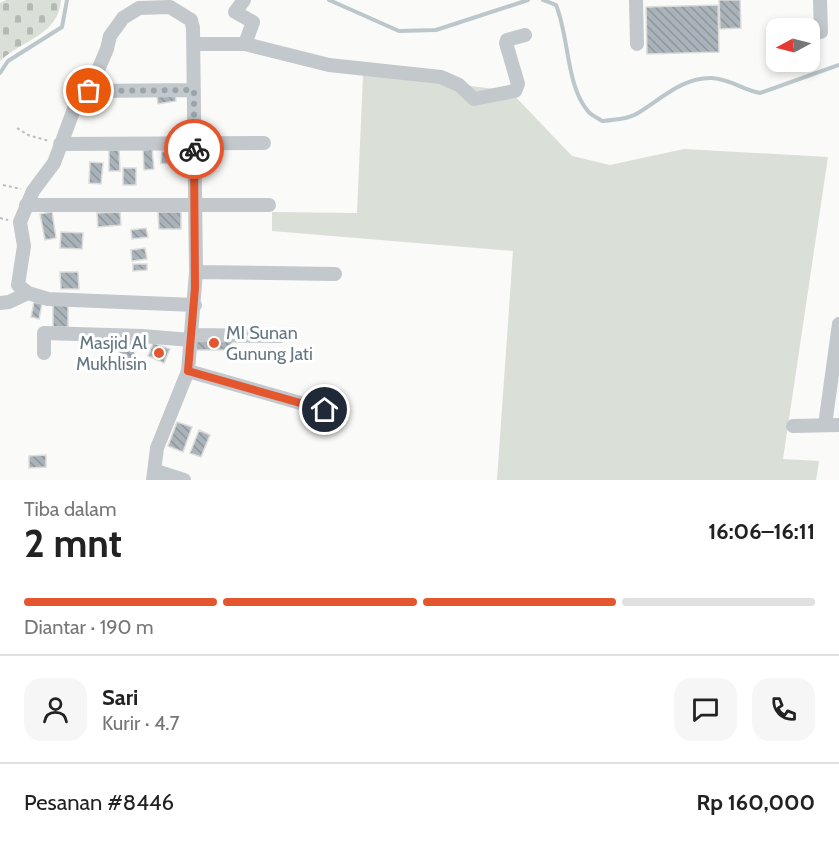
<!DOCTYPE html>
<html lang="id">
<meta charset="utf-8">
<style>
body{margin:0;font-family:Cabin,sans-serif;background:#f6f6f6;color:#222;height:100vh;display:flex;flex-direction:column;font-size:22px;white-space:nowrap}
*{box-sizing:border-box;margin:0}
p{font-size:20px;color:#767676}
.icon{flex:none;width:33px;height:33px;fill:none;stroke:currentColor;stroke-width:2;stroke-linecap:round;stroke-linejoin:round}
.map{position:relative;height:480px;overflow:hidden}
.panel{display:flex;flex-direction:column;background:#fff;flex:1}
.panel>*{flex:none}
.needle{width:39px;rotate:263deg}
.fabs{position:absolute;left:766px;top:18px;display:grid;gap:12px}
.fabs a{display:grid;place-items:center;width:54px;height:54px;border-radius:12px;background:#fff;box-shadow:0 3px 9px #0003;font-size:30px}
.pin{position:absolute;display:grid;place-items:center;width:51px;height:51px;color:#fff;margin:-26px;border:3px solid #fff;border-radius:50%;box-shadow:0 2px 6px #0007}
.courier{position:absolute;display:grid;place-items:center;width:60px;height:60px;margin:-30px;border:4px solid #e4572e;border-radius:50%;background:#fff;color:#222;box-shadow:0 2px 8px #0007}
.headline em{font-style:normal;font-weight:700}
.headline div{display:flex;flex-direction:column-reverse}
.headline{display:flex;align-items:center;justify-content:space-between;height:102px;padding:0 24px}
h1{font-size:39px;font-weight:700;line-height:45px}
.bar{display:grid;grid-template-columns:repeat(4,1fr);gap:9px 6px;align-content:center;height:72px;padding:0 24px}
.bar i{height:8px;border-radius:4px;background:#e0e0e0}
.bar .active{background:#e4572e}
.bar p{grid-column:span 4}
.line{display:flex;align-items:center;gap:15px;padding:0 24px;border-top:2px solid #e0e0e0}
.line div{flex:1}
.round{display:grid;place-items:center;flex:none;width:63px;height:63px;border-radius:18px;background:#f6f6f6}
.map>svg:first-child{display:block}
</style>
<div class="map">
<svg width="839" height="480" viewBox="0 0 839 480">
<defs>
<pattern id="cemetery-stones" width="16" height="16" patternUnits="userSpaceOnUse" patternTransform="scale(1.5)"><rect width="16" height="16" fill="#dadfd7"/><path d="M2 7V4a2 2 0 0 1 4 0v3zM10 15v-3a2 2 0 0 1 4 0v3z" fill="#b4b9b4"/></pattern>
<pattern id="building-back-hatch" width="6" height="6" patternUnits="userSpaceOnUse" patternTransform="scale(1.5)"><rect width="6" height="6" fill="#aab3b9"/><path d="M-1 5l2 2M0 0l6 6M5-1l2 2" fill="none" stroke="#8e969c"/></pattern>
</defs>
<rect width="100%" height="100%" fill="#fafaf8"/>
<path fill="#dadfd7" d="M 363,75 L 433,81 L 510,91 L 572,156 L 610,165 L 684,149 L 828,157 L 783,459 L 819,461 L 816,480 L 497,480 L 513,251 L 272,231 L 272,212 L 357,213 Z"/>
<path fill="url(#cemetery-stones)" d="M 6,0 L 61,0 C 59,35 22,40 0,61 L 0,3 Z"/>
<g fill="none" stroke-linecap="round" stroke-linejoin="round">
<path stroke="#bbc7cb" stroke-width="4" d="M 329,0 L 399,31 L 436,30 L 528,0
M 543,0 L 556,5 C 569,36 566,84 587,110 C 590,115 598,118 602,121 C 614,120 628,119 638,113 C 661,99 683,77 712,78 C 730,79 743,90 760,93 L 839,65
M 0,73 L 8,61 L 62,27 L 67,0"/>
</g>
<path fill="url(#building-back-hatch)" stroke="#dcdcda" stroke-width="1.5" d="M 719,0 L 740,0 L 741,28 L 720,29 Z
M 718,5 L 719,52 L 647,54 L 646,7 Z
M 175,93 L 176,101 L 158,104 L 157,96 Z
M 152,149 L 154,169 L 144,170 L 143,150 Z
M 109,150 L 119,150 L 120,171 L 109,171 Z
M 162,151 L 179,153 L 178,165 L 161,163 Z
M 90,162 L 103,163 L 101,184 L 89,183 Z
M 123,168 L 136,168 L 136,185 L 123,185 Z
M 52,212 L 56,238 L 45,240 L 40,214 Z
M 120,212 L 121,225 L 98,227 L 97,213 Z
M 158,212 L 181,212 L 181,229 L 159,229 Z
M 146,228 L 148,237 L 132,239 L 131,230 Z
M 61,232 L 83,233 L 82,249 L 60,248 Z
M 145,248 L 147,259 L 132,261 L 131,250 Z
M 133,264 L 147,264 L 147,270 L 133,271 Z
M 60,272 L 78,272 L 79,289 L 61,289 Z
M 34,302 L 42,304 L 39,319 L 31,317 Z
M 53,303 L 68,303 L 68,327 L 53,327 Z
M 231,335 L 232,350 L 196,350 L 196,336 Z
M 133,336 L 135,359 L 120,360 L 118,338 Z
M 153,343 L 170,349 L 164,363 L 148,356 Z
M 177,422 L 192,427 L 183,452 L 168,446 Z
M 199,430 L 210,435 L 201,457 L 190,453 Z
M 46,455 L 46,467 L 29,468 L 29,456 Z"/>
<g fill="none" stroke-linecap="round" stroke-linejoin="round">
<path stroke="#bbbfc2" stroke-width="2" stroke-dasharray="3 3" stroke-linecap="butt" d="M 17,128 L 28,135 L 49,141
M 3,185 L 21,189
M 0,218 L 8,220"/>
<path stroke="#c3c8cc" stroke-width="14" d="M 244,0 L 235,12 L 253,22 L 245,44
M 636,0 L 637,44
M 820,0 L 821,32
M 194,44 L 245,44 L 329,65 L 441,77 L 459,85 L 474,99 L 515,91 L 518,84 L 506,43 L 507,40 L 525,35
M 89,91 L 194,90
M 60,144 L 264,143
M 26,205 L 269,205
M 196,272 L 335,274
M 0,303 L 9,302 L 28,293
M 192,335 L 280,336
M 44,353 L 44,333 L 142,336 L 191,340
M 188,371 L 325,410
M 825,425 L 839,324
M 793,426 L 839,425
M 156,471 L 184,480
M 153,480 L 157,448 L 188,371 L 196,272 L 193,28 L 191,20 L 170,7 L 139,8 L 123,18 L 110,36 L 107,49 L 89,91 L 74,109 L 54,163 L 33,191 L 20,222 L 24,246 L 18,285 L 28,293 L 48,299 L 195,305"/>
</g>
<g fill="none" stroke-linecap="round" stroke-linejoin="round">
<path stroke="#99a4ac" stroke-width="6" stroke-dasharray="0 10.8" d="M 89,91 L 194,90 L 194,149"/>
<path stroke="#e4572e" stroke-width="8" d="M 194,149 L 195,288 L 188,371 L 325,410"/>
</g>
<g fill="#e4572e" stroke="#fff" stroke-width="2">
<circle cx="214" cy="343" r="6"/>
<circle cx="159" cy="353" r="6"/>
</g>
<g text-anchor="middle" stroke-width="6" stroke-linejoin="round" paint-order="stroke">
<g font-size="18" fill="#657683" stroke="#fff" text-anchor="start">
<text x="226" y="339">MI Sunan<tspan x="226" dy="21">Gunung Jati</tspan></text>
<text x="147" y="349" text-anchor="end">Masjid Al<tspan x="147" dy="21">Mukhlisin</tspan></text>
</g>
</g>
</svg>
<div class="fabs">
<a><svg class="needle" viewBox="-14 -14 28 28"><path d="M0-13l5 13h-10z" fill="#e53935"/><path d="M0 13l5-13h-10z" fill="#767676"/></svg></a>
</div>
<div class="pin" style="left:89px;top:91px;background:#ea580c"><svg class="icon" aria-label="bag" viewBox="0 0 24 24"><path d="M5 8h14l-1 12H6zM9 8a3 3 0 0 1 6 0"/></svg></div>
<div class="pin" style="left:325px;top:410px;background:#1f2937"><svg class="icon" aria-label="home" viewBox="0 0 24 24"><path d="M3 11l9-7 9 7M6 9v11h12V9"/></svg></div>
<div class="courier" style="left:194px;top:149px"><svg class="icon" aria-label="bike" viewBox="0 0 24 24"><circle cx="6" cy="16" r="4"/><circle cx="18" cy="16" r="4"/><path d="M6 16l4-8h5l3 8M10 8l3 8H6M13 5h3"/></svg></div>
</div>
<section class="panel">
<div class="headline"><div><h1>2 mnt</h1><p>Tiba dalam</p></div><em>16:06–16:11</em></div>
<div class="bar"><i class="active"></i><i class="active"></i><i class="active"></i><i></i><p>Diantar · 190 m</p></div>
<div class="line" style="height:108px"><a class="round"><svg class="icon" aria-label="person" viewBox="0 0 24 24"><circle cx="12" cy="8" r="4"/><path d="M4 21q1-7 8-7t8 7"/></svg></a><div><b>Sari</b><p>Kurir · 4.7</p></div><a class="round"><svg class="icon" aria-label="chat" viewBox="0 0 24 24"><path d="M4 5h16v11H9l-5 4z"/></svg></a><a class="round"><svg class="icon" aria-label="phone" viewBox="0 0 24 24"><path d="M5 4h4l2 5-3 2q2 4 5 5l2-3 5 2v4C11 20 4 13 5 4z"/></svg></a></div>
<div class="line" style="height:78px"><div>Pesanan #8446</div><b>Rp 160,000</b></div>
</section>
